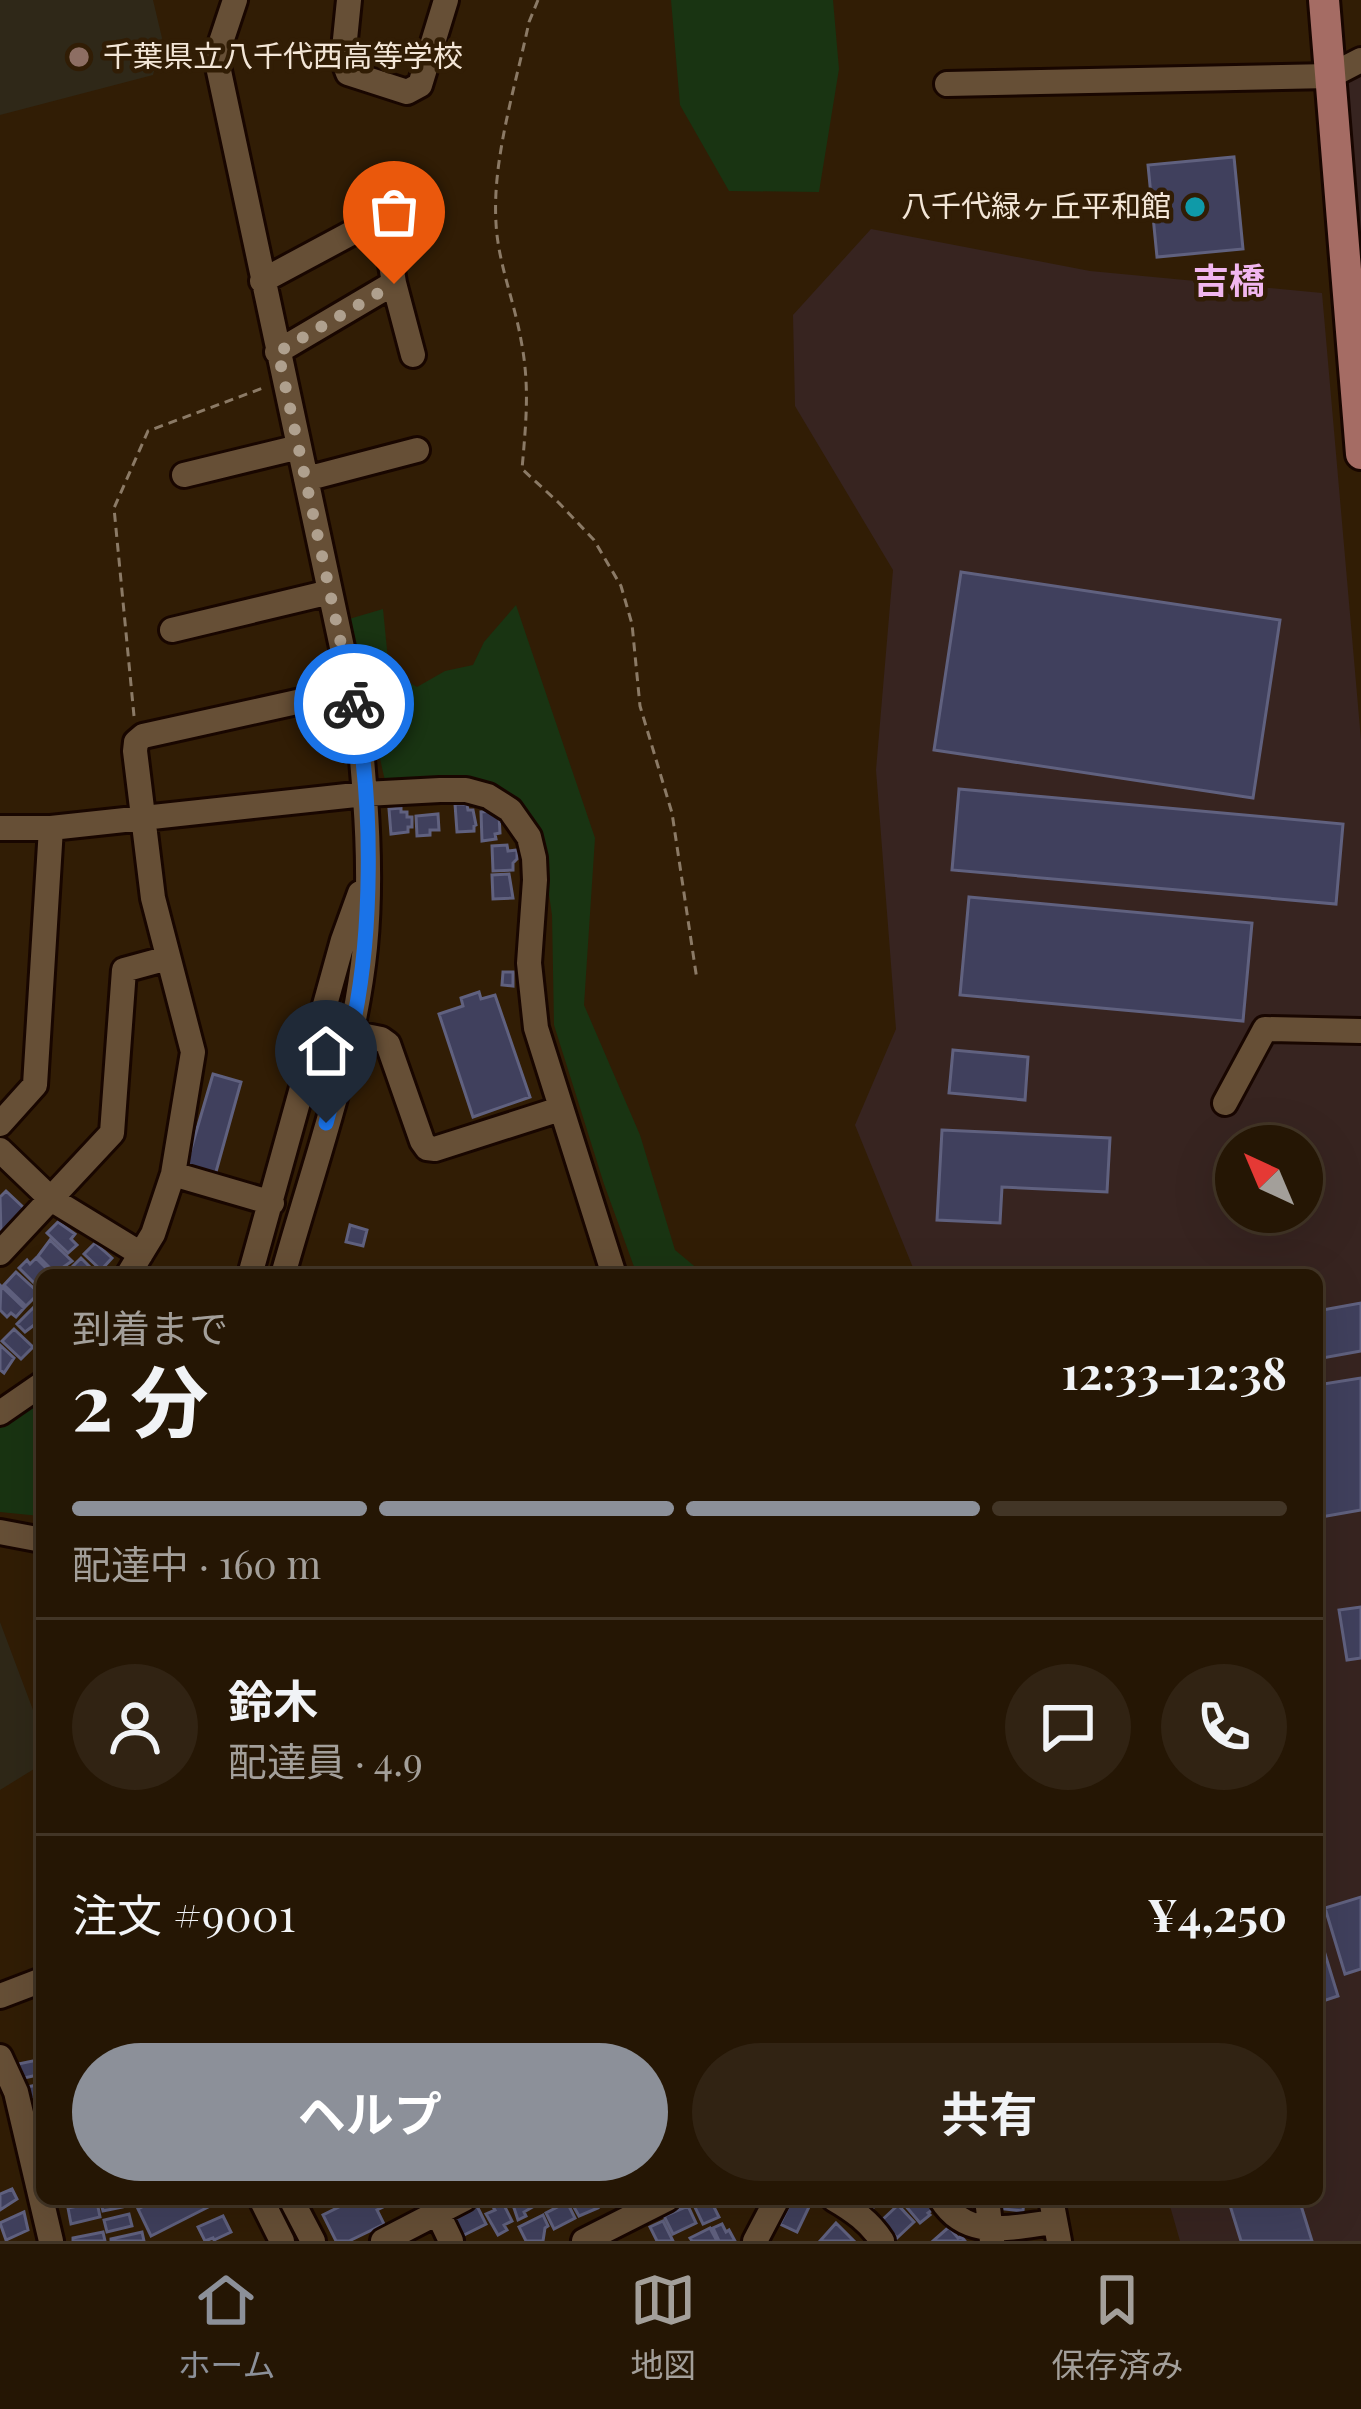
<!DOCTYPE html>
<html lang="ja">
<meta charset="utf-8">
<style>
body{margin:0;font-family:"Playfair Display","Noto Sans JP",serif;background:#312313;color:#f1f3f6;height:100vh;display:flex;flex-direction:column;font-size:45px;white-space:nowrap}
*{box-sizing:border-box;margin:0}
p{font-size:39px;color:#a39f9a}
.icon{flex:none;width:66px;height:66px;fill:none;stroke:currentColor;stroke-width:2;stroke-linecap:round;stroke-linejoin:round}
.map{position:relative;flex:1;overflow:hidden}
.drawer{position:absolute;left:36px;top:1269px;width:1287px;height:936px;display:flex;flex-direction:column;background:#251604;border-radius:18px;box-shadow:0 12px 48px #0002,0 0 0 3px #423526}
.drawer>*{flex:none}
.needle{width:78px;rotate:316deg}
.controls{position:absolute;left:1215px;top:1125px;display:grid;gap:24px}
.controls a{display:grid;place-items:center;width:108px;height:108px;border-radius:50%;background:#251604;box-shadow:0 12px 48px #0002,0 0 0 3px #423526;font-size:60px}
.pin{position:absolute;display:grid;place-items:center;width:102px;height:102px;color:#fff;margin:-123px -51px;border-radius:50% 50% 50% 0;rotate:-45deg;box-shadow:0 0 12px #0007}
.pin .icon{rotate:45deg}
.courier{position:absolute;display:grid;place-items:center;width:120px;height:120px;margin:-60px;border:9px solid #1a73e8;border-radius:50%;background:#fff;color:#222;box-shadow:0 3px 15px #0007}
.head em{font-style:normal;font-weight:700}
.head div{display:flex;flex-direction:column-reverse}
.head{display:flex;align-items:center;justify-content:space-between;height:204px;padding:0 36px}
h1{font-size:78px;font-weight:700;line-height:90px}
.bar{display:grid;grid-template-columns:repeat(4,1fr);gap:18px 12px;align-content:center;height:144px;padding:0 36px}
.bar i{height:15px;border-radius:9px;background:#423526}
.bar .active{background:#8c9099}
.bar p{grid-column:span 4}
.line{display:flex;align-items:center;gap:30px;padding:0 36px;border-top:3px solid #423526}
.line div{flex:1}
.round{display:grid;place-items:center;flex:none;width:126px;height:126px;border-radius:63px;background:#312313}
.button{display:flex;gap:24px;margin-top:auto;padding:24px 36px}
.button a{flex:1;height:138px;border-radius:72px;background:#8c9099;color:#fff;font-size:48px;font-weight:700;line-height:138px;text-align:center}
.button a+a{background:#312313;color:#f1f3f6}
.tab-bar{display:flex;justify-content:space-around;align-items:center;height:168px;border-top:3px solid #423526;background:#251604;font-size:33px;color:#a39f9a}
.tab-bar a{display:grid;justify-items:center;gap:6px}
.tab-bar .active{color:#8c9099}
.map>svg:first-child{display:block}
</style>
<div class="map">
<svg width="1361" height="2241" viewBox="0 0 1361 2241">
<rect width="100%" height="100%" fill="#311d05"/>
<path fill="#372420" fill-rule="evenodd" d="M 1361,76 L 1361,264 L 1347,81 Z
M 871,229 L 1090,271 L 1322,293 L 1361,740 L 1361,2241 L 1180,2241 L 1168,2199 L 1317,2199 L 1317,1275 L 916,1275 L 855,1125 L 896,1029 L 876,770 L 893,570 L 795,406 L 793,315 ZM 1236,1146 L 1302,1146 L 1302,1212 L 1236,1212 Z"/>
<path fill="#2f2818" d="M 0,0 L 153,0 L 162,38 L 153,75 L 0,115 Z
M 0,1622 L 42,1734 L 42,1764 L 0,1790 Z"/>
<path fill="#193412" d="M 671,0 L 833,0 L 839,69 L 819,192 L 729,191 L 680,105 Z
M 516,605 L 595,838 L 584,1005 L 640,1135 L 675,1250 L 705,1275 L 637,1275 L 604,1184 L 554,1025 L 552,915 L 542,846 L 525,817 L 385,781 L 349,619 L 383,609 L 389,670 L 417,687 L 445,671 L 473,665 L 484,642 Z
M 42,1395 L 42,1505 L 40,1516 L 0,1512 L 0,1425 Z"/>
<path fill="#40405d" stroke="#60617f" stroke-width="3" d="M 1234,157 L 1243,249 L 1157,257 L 1148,165 Z
M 961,572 L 1280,620 L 1253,798 L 934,750 Z
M 959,789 L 1343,824 L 1336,904 L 952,870 Z
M 455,804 L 467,804 L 468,810 L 473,810 L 476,825 L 474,826 L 474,831 L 457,832 Z
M 401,808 L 401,812 L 407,812 L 407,817 L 412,817 L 412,827 L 408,827 L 408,832 L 391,834 L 389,809 Z
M 494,811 L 494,815 L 499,815 L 500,833 L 495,834 L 496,839 L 482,841 L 481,812 Z
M 438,814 L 439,830 L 430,830 L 430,835 L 417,836 L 416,816 Z
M 507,845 L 508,851 L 517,850 L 517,859 L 513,863 L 513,870 L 493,871 L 492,846 Z
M 509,874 L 513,898 L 493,899 L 492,875 Z
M 969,897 L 1252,923 L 1243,1021 L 960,995 Z
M 503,972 L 513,972 L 513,986 L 502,985 Z
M 479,992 L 481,999 L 495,995 L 530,1097 L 473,1117 L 439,1014 L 463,1006 L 461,998 Z
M 953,1050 L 1028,1057 L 1025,1100 L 949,1093 Z
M 213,1074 L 241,1082 L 214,1179 L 185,1170 Z
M 942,1130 L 1110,1138 L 1107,1192 L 1002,1187 L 1000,1223 L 937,1220 Z
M 6,1191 L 25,1209 L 18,1215 L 21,1218 L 10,1230 L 7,1227 L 1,1233 L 0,1197 Z
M 58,1222 L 75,1234 L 71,1239 L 77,1245 L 68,1253 L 47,1233 Z
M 350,1225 L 367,1230 L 363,1246 L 346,1242 Z
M 50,1240 L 72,1261 L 55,1273 L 38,1256 Z
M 95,1243 L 112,1258 L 101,1270 L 84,1254 Z
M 36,1258 L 53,1275 L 42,1275 L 42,1291 L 19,1268 L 27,1260 L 30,1264 Z
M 81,1258 L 98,1275 L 74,1275 L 69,1270 Z
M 16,1272 L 39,1293 L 26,1306 L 4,1285 Z
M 1,1286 L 24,1308 L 16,1317 L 11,1313 L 7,1317 L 0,1310 Z
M 40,1301 L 42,1319 L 25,1332 L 17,1324 Z
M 1361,1303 L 1361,1351 L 1317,1359 L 1317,1311 Z
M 14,1329 L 33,1347 L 21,1359 L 2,1341 Z
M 0,1345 L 14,1358 L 4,1373 L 0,1370 Z
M 1361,1378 L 1361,1510 L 1321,1517 L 1317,1493 L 1317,1385 Z
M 1361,1607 L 1361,1658 L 1347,1660 L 1339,1610 Z
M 1361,1897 L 1361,1969 L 1345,1974 L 1325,1908 Z
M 1317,1928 L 1338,1996 L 1317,2003 Z
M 42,2059 L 42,2074 L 24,2078 L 18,2064 Z
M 41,2081 L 42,2081 L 42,2104 L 37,2105 L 36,2098 L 26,2100 L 23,2088 L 41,2084 Z
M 12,2189 L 17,2199 L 0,2210 L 0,2194 Z
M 100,2199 L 120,2199 L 122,2207 L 103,2211 Z
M 158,2199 L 224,2199 L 151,2236 L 138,2209 Z
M 355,2199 L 389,2199 L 391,2203 L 377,2210 L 384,2224 L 349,2241 L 336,2241 L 323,2215 Z
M 496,2199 L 501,2199 L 512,2221 L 504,2225 L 507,2230 L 498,2235 L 486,2214 L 495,2210 L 490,2202 Z
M 511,2199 L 533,2199 L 536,2205 L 524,2212 L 526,2216 L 518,2220 Z
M 602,2199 L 604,2203 L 598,2208 L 579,2216 L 570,2200 Z
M 691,2199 L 710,2199 L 719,2217 L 703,2224 Z
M 792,2199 L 809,2207 L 797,2232 L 780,2224 Z
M 854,2199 L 883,2199 L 868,2212 Z
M 927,2199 L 932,2210 L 928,2213 L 930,2215 L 920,2223 L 904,2204 L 909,2199 Z
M 997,2199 L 1024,2199 L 1023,2211 L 1004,2209 L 1004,2204 L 997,2204 Z
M 1228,2199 L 1299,2199 L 1312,2241 L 1241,2241 Z
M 97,2202 L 100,2217 L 71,2224 L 68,2208 Z
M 567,2202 L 575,2218 L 554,2229 L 546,2213 Z
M 898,2205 L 914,2222 L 897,2238 L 881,2221 Z
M 477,2206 L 486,2224 L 462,2236 L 453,2218 Z
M 688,2206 L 696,2223 L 673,2234 L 664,2216 Z
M 24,2212 L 28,2230 L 6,2240 L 0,2223 Z
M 129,2214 L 132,2226 L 107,2232 L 104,2220 Z
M 543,2215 L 548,2226 L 545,2228 L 543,2241 L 526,2241 L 519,2227 Z
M 223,2216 L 231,2232 L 214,2240 L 213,2238 L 205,2241 L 198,2227 Z
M 663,2221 L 673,2241 L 657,2241 L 650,2227 Z
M 836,2223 L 854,2241 L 820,2241 Z
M 722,2224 L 726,2232 L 729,2230 L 735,2241 L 719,2241 L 713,2228 Z
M 949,2227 L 958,2238 L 961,2236 L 965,2241 L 933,2241 Z
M 710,2228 L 717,2241 L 692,2241 L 690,2238 Z
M 103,2232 L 105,2241 L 73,2241 L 73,2238 Z
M 142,2232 L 144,2241 L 111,2241 L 111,2239 Z"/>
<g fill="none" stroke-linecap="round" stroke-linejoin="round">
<defs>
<path id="minor" d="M 235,0 L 216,57 L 359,727 C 366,799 372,874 365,947 C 354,1058 313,1167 283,1275
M 349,0 L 343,59 L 348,73 L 407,92 L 420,85 L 446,0
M 947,84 L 1330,76 L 1361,60
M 262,281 L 383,216 L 394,283 L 277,352
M 394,283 L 413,355
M 184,475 L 299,447
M 306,479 L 417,450
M 172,630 L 330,592
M 0,828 L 51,828 L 365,794 L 440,790 L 466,790 L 488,796 L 510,810 L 529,837 L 534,858 L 535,880 L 529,963 L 536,1028 L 614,1275
M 351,1033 L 381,1039 L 388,1044 L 422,1141 L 427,1148 L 435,1149 L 560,1109
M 1225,1103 L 1265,1029 L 1361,1031
M 0,1124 L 35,1085 L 51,828
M 0,1150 L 51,1199 L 141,1254
M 173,1174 L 272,1203
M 0,1253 L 112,1133 L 124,970 L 168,958
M 128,1275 L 153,1234 L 173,1174 L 193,1052 L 153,898 L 135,751 L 136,742 L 143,736 L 351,690
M 250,1275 L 343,940 L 360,893
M 0,1413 L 42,1384
M 0,1532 L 42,1540
M 0,1996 L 42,1980
M 0,2057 L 16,2092 L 51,2241
M 261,2199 L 282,2241
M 291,2199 L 313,2241
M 834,2199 C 853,2210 870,2222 882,2241
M 941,2199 C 967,2241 1012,2227 1054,2222
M 987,2199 L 992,2241
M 1051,2199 L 1059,2241
M 432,2201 L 451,2241
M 383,2241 L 464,2199
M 584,2241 L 667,2199
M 755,2241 L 777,2199"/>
<path id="major" d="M 1324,0 L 1361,454"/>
</defs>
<use href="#minor" stroke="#180600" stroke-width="30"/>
<use href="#major" stroke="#180600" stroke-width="36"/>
<path stroke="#8b7a66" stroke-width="3" stroke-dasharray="9 6" stroke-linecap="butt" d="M 538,0 L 529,22 C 516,85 492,158 496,223 C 498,263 514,300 521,340 C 530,386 526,423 522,469 L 559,503 L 594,540 L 621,586 L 632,624 L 640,706 L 672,813 L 697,980
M 134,716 L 114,508 L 148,431 L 263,388"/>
<use href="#minor" stroke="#664f36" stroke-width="24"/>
<use href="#major" stroke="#a56c64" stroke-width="30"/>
</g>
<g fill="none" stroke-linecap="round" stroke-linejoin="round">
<path stroke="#afa08e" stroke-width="12" stroke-dasharray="0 21.6" d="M 354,704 L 278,352 L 394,284"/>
<path stroke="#1a73e8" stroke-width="15" d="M 326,1123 C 334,1093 344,1064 351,1034 C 373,938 374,800 354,704"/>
</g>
<circle fill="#8d6e63" stroke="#311d05" stroke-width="4.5" cx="79" cy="57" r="12"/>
<circle fill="#0f9aa8" stroke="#311d05" stroke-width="4.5" cx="1195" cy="207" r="12"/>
<g text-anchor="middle" stroke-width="9" stroke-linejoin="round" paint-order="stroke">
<g font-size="30" fill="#f3e6d7" stroke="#311d05" text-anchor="start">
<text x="103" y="67">千葉県立八千代西高等学校</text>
<text x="1171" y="217" text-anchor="end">八千代緑ヶ丘平和館</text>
</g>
<g font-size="36" font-weight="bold" fill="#f1b6ef" stroke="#311d05">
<text x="1229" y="294">吉橋</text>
</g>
</g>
</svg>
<div class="controls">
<a><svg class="needle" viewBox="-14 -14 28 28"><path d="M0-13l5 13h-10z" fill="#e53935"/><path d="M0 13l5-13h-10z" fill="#a39f9a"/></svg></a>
</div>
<div class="pin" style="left:394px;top:284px;background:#ea580c"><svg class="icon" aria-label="bag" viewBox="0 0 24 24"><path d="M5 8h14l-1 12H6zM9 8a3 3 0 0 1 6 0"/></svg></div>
<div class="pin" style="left:326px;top:1123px;background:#1f2937"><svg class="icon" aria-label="home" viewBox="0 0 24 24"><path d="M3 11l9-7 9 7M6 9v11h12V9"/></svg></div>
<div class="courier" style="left:354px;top:704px"><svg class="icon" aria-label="bike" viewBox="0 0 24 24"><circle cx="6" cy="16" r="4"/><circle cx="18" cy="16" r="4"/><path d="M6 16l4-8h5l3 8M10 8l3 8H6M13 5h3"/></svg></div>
<section class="drawer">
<div class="head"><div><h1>2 分</h1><p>到着まで</p></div><em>12:33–12:38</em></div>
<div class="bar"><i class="active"></i><i class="active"></i><i class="active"></i><i></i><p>配達中 · 160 m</p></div>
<div class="line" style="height:216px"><a class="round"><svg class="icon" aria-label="person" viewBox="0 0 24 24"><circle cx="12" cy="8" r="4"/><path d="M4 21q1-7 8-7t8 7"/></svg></a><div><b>鈴木</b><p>配達員 · 4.9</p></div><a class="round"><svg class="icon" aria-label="chat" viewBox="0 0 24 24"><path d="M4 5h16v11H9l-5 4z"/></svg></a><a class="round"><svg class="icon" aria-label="phone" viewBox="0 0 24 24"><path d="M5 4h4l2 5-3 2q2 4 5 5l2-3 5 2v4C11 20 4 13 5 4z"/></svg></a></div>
<div class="line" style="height:156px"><div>注文 #9001</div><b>¥4,250</b></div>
<div class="button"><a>ヘルプ</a><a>共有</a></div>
</section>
</div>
<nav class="tab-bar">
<a class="active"><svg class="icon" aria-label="home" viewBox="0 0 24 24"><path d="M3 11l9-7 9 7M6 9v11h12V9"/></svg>ホーム</a>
<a><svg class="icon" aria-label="map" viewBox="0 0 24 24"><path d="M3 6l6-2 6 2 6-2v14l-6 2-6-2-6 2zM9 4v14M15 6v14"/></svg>地図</a>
<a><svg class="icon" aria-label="saved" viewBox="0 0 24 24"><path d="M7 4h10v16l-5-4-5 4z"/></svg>保存済み</a>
</nav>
